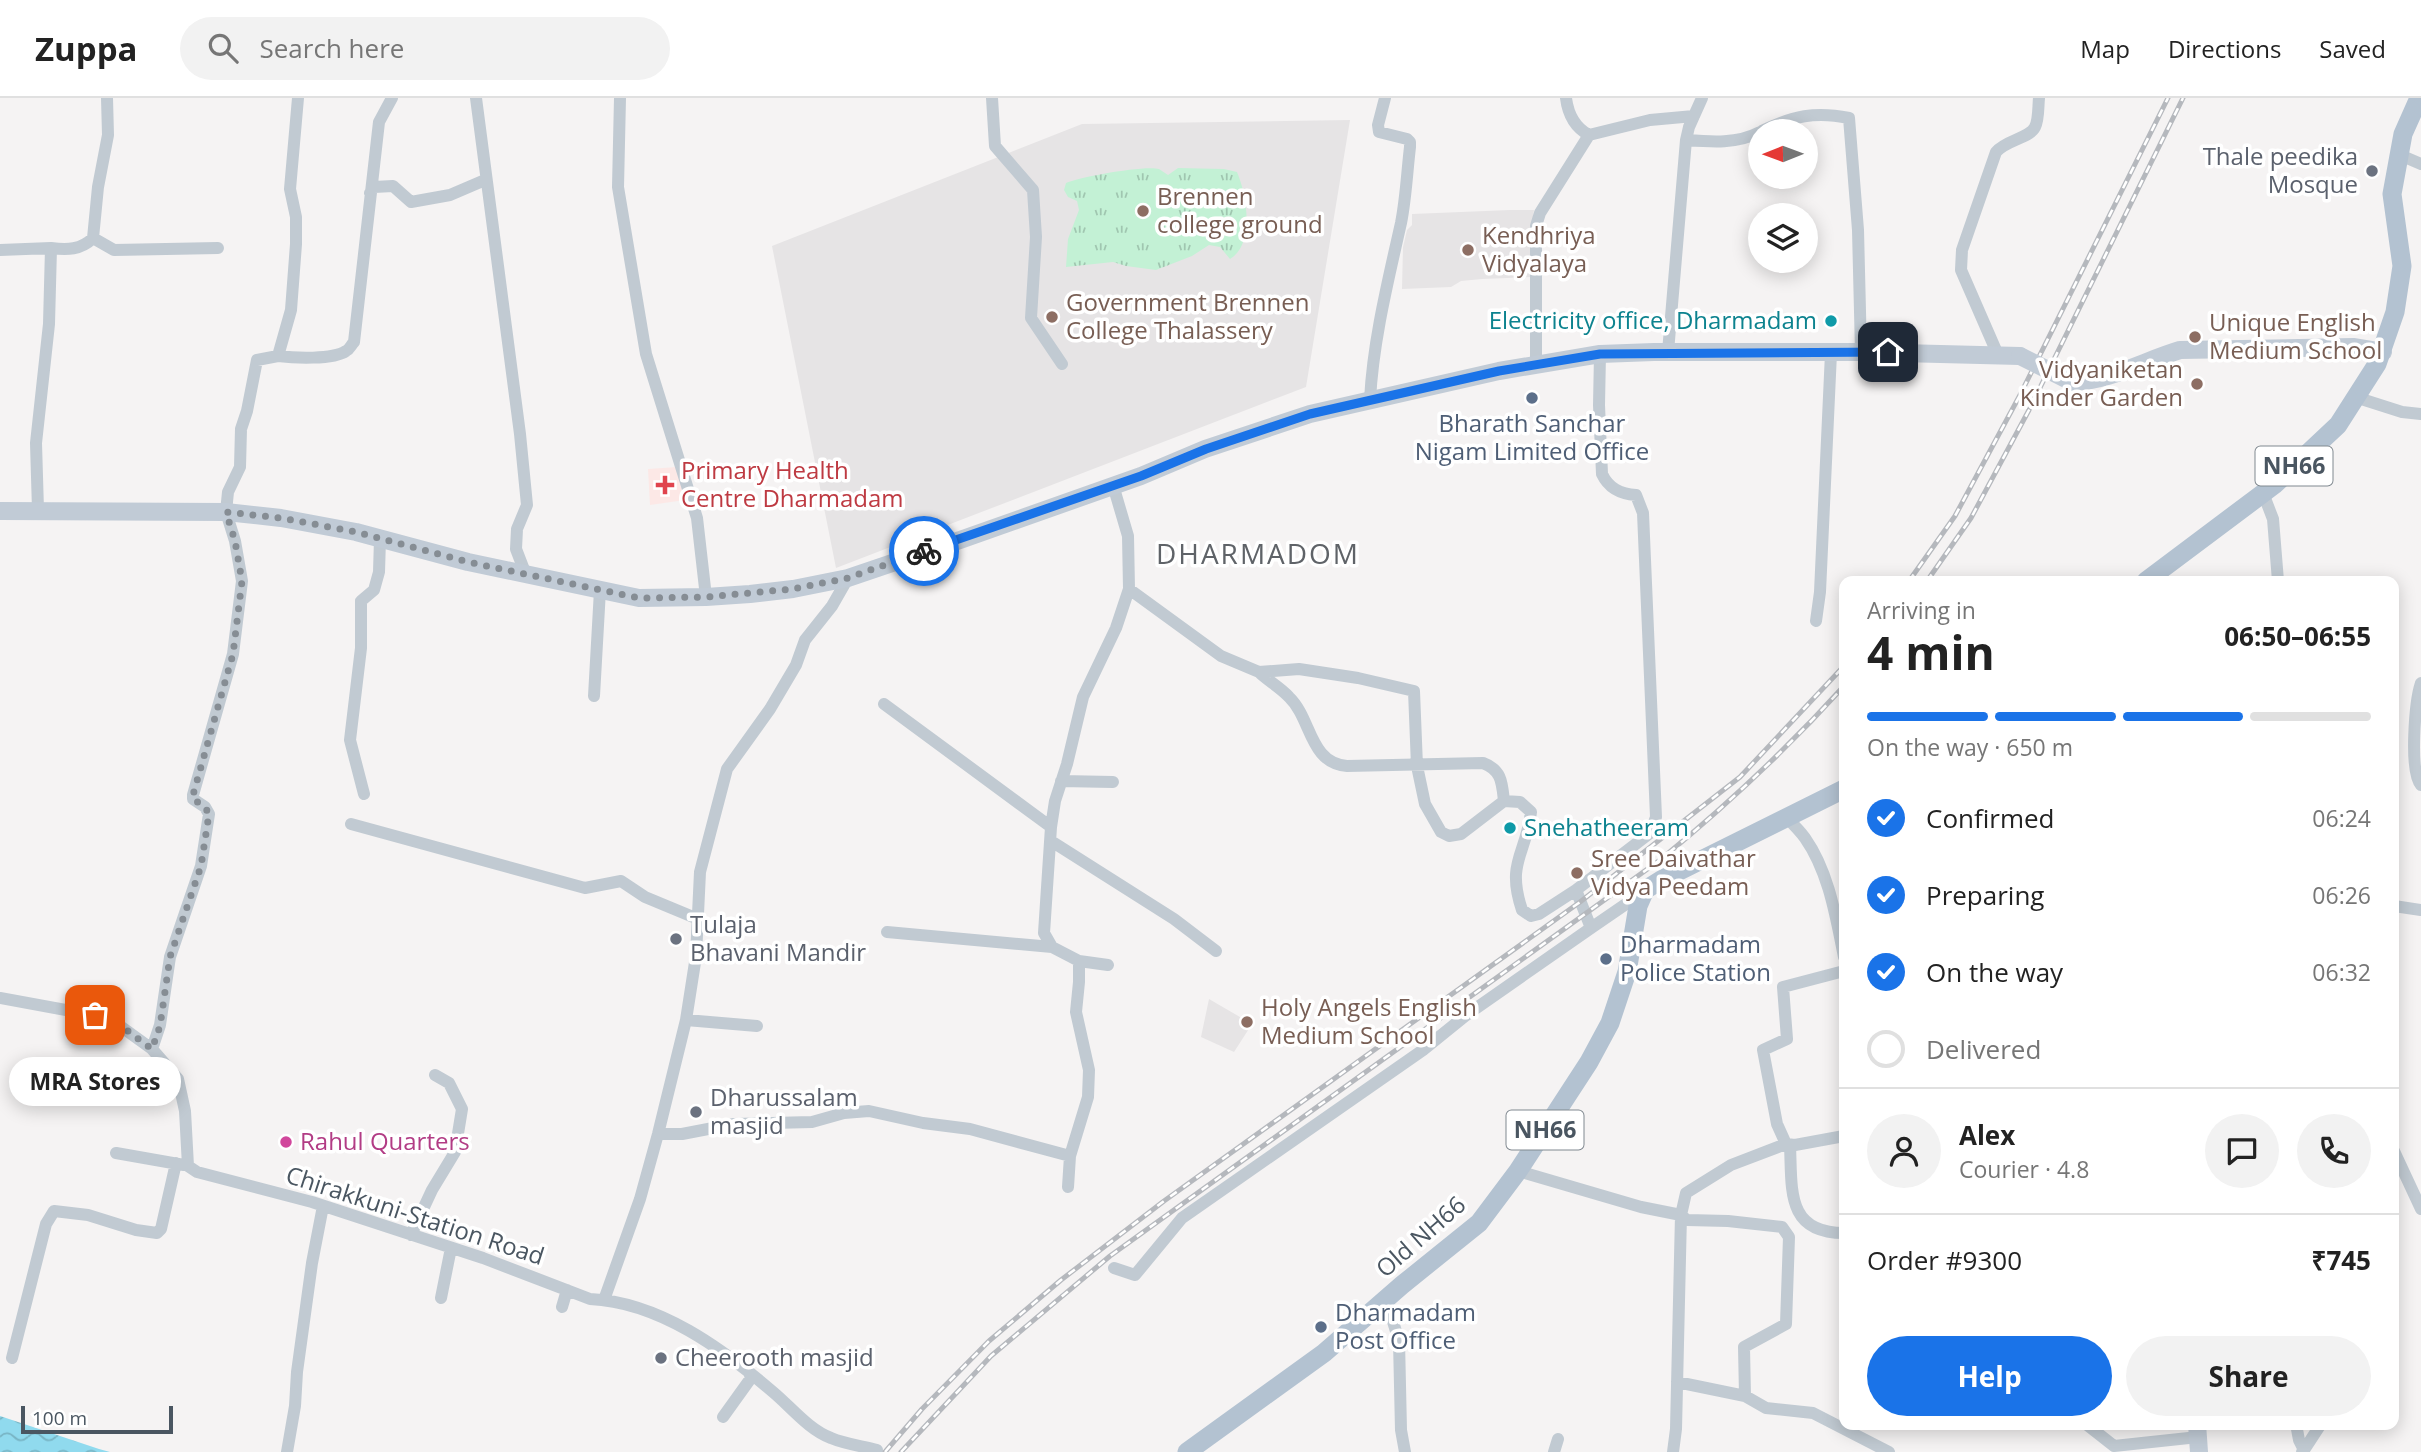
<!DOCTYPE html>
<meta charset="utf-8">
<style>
body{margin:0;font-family:"Open Sans",sans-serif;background:#f2f2f2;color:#222;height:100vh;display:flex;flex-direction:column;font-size:26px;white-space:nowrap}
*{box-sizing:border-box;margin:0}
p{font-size:23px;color:#767676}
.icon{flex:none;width:38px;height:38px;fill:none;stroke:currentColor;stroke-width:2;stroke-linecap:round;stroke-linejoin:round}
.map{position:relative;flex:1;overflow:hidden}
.sheet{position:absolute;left:1839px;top:478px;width:560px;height:854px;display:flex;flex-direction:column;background:#fff;border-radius:14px;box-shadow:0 4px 18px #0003}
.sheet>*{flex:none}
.needle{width:46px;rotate:269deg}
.controls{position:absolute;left:1748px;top:21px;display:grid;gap:14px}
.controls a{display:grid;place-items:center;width:70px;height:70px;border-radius:50%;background:#fff;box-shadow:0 4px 18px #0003;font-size:35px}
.scale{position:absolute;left:21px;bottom:18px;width:152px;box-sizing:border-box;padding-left:7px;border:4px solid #4a5661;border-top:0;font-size:19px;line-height:24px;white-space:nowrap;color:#4a5661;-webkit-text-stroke:5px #fff;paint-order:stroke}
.pin{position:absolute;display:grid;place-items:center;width:60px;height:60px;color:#fff;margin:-30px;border-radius:14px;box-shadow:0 4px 10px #0006}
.courier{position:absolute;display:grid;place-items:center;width:70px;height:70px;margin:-35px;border:5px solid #1a73e8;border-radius:50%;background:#fff;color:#222;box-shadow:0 2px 9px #0007}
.bubble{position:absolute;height:49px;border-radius:24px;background:#fff;box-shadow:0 4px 18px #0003;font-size:23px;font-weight:700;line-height:49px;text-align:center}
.overview em{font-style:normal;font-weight:700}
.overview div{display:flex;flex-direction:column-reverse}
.overview{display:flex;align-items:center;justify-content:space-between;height:119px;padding:0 28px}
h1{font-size:46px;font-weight:700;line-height:52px}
.bar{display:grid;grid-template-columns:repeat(4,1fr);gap:10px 7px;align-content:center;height:84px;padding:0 28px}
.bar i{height:9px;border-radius:5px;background:#e0e0e0}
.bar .selected{background:#1a73e8}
.bar p{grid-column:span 4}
.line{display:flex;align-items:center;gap:18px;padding:0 28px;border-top:2px solid #e0e0e0}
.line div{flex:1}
.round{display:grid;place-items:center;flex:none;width:74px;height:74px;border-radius:37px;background:#f2f2f2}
ol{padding:0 28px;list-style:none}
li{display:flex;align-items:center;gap:21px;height:77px}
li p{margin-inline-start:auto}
li .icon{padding:7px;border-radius:50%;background:#1a73e8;color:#fff;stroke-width:4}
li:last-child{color:#767676}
li i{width:38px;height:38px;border:4px solid #e0e0e0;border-radius:50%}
.primary-button{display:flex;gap:14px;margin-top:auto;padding:14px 28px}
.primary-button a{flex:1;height:80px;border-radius:42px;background:#1a73e8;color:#fff;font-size:28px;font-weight:700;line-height:80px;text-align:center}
.primary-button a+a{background:#f2f2f2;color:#222}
header{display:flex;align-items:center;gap:42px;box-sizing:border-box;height:98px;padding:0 35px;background:#fff;border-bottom:2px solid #e0e0e0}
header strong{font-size:33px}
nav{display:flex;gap:38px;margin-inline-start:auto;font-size:24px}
.search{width:490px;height:63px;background:#f2f2f2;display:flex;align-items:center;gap:18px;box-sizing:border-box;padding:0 24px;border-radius:38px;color:#767676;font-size:26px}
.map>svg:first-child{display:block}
</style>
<header>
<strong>Zuppa</strong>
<div class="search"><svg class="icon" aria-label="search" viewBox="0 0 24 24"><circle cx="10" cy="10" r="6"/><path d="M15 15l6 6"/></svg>Search here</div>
<nav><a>Map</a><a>Directions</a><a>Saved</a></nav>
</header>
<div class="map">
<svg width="2421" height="1354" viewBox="0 0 2421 1354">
<defs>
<pattern id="park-tufts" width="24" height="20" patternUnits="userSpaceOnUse" patternTransform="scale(1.75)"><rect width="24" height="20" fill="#c3f1d5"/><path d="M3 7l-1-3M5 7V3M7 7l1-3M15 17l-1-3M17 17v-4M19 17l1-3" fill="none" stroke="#a0c6b0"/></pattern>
<pattern id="water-waves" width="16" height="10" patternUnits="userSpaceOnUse" patternTransform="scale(1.75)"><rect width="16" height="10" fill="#90daee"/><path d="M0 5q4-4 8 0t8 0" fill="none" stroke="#78b4c4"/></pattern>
</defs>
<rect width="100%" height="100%" fill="#f5f3f3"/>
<path fill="#e6e4e5" d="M 1350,22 L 1306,289 L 836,470 L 772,148 L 1082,26 Z
M 1510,112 L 1534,112 L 1531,135 L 1533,179 L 1482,181 L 1461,183 L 1451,189 L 1402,191 L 1403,149 L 1407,132 L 1412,127 L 1412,116 Z
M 1209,901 L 1252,926 L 1234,954 L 1201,939 Z"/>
<path fill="#fce8e6" d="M 677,369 L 685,402 L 650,407 L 648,371 Z"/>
<path fill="url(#park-tufts)" d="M 1178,70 L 1224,71 L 1237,74 C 1247,97 1255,146 1230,161 L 1220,149 L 1209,147 L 1192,158 L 1156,172 L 1126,168 L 1113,164 L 1066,169 L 1068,141 L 1079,112 L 1077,103 L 1068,99 L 1064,92 L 1066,85 C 1079,79 1145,67 1159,71 C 1162,73 1165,75 1168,77 Z"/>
<path fill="url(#water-waves)" d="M 0,1318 L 99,1351 L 110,1354 L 0,1354 Z"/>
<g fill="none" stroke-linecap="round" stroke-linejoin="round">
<path stroke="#c1cad2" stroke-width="12" d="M 476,0 L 520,336 L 527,407 L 517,431 L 516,451 L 526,477
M 620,0 L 618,89 L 646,256 L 697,420 L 706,499
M 992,0 L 995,48 L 1033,92 L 1036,139 L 1031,220 L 1062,266
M 1566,0 C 1568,16 1574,29 1589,37
M 1762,33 C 1793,18 1815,13 1849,20 L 1858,132 L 1861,254
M 1686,42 C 1712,44 1737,46 1760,34
M 2400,57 L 2421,66
M 370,95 L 374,89 L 393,88 L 411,104 L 450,97 L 485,82
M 93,140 L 114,152 L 218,150
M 51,150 C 67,152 81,152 93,140 L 98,89 L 108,37 L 107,0
M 0,152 L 51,150 L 49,226 L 36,345 L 38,412
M 1668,254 L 1686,42 L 1689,29 L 1702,0
M 1600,256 L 1599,307 L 1602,376 C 1609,391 1621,396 1636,397 L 1643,415 L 1656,719 L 1650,735 L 1576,792 L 1591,830 L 1642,795
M 1998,257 L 1961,172 L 1962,152 L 1996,54 C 2006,42 2030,40 2035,29 C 2039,21 2038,9 2039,0
M 278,258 C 294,260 333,262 346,253 C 350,251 351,247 354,244 L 379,24 L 392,0
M 1536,266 L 1536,128 L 1540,115 L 1589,37 L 1650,22 L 1694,18
M 2355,299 L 2402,314 L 2421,316
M 1370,302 C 1373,243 1388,183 1401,125 C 1406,100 1407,74 1410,49 L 1410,44 L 1407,41 L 1379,34 L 1378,27 L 1385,0
M 1113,387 L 1128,438 L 1129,491
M 2263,395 L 2273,421 L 2278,483
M 1816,523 L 1820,494 L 1831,255
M 1259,574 C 1268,583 1280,589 1289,599 C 1312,621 1309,665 1347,668 L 1483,665 C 1502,672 1502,685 1504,703
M 2421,585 C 2415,603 2409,673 2421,687
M 594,598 L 600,492
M 884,606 L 1051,729
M 1061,683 L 1113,684
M 364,696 L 350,642 L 361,550 L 361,503 L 374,492 L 379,474 L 380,441
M 1787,720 C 1793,726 1800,733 1805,740 C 1829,774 1836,820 1844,859
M 351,726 L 585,790 L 621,783 L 645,799 L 698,821
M 1051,743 L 1174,821 L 1216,853
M 2394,808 L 2421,812
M 887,834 L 1052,849
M 1079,863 L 1108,867
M 0,900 L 109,920 L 152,951 L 178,981 L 185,1013 L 188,1068 L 197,1074 L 312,1104 L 483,1160 L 590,1201 C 659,1204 723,1251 773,1294 C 791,1309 809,1332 831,1340 C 845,1346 862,1348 877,1352
M 686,922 L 757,928
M 152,951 L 160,927 L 170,859 L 201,768 L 209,716 L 205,709 L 193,701 L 193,697 L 233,556 L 242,483 L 235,443 L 226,414 L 228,394 L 240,369 L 241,331 L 247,313 L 257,262 L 278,258 L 291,212 L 296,146 L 296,119 L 290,91 L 298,0
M 658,1036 L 682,1036 L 734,1026 L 812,1024 L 844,1015 L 869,1013 L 923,1025 L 970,1031 L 1070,1058
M 1786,1046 L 1777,1026 L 1763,952 L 1787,941 L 1783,889 L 1844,873
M 1790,1047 C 1792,1092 1786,1135 1844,1135
M 2394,1053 L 2421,1111
M 116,1055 L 184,1067
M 1518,1073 L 1641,1109 L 1681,1117 L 1686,1095 L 1731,1067 L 1786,1046 L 1795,1047 L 1844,1038
M 1068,1089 L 1070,1058 L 1088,999 L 1089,972 L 1076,914 L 1079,884 L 1079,863 L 1052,849 L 1044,835 L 1051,729 L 1055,703 L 1067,666 L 1083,599 L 1116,530 L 1129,491 L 1221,558 L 1259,574 L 1299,571 L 1358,580 L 1414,593 L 1417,668 L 1425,706 L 1441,734 L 1449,738 L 1461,736 L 1504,703 L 1520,704 L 1531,714 C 1526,757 1506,764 1522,812 L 1531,818 L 1539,816 L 1576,792
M 411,1137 L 432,1092 L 455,1054 L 462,1011 L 449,985 L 435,977
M 1114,1170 L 1135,1177 L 1182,1120 L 1423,952 L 1465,918 L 1591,830
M 441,1200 L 451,1150
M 1386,1201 L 1399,1243 L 1401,1332 L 1405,1354
M 604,1202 L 640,1101 L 658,1036 L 686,922 L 696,858 L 700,774 L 727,671 L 770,611 L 796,567 L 805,542 L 832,508 L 848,480
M 562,1209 L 567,1192
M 12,1260 L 46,1126 L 54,1113 L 88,1117 L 136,1132 L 157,1135 L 161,1131 L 176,1065
M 1677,1284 L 1745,1298 L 1744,1249 L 1786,1226 L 1789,1139 L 1782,1129 L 1728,1123 L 1687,1122 L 1681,1117
M 1745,1298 L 1766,1310 L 1813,1315 L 1889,1354
M 723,1319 L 751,1280 L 749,1274
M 2086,1326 L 2114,1348 L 2198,1339
M 2296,1326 L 2299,1342 L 2304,1352 L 2302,1354
M 2304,1352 L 2321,1326
M 287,1354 L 295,1308 L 297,1274 L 312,1165 L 323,1108
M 1554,1354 L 1558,1341
M 1673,1354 L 1676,1331 L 1681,1117"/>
<path stroke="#c1cbd6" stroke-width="18" d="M 2072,284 C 2107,284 2146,262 2180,252 L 2353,249 L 2383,254
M 0,413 L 226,414 L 281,420 L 356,434 L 468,464 L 639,500 L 706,499 L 750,496 L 793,491 L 848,480 L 960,442 L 1141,378 L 1205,351 L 1310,316 L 1499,273 L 1600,256 L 1654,254 L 1861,254 L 2020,258
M 2197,1326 L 2199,1354"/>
<path stroke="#b3c2d1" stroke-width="19" d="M 2146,483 L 2274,387 L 2338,327 L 2377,266 L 2395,214 L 2402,168 L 2392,96 L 2403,36 L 2419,0
M 1187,1354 L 1324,1255 L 1402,1187 L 1479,1125 L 1518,1073 L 1589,964 L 1610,925 L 1627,874 L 1638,808 L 1645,792 L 1661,782 L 1844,691"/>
<defs>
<path id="rail" d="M 1909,483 L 1955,418 L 2020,297 L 2168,0
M 1927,483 L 1971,420 L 2029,312 L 2183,0
M 885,1354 L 922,1311 L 989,1243 L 1061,1182 L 1164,1103 L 1580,804 L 1740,679 L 1844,568
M 901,1354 L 991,1258 L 1110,1158 L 1660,762 C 1726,708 1787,651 1844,588"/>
</defs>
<use href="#rail" stroke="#b5b8bd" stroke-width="5"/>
<use href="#rail" stroke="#fff" stroke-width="2.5" stroke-dasharray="8" stroke-linecap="butt"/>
<path stroke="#c1cbd6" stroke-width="18" d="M 2020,258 L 2072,284"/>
</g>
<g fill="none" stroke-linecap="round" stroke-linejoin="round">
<path stroke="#868d94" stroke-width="7" stroke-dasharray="0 12.6" d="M 95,917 L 109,919 L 152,951 L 160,928 L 170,859 L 201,768 L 209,716 L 205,709 L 193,701 L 193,697 L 233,556 L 242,483 L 235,443 L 226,414 L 281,420 L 356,434 L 468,464 L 639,500 L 706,499 L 793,491 L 848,480 L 924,453"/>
<path stroke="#1a73e8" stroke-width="9" d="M 924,453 L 1141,378 L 1206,351 L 1310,316 L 1499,273 L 1600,256 L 1888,254"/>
</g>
<g fill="#6b7280" stroke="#fff" stroke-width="2.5">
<circle cx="2372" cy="73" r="7"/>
<circle cx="676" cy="841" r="7"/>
<circle cx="696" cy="1014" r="7"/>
<circle cx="661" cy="1260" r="7"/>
</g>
<g fill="#8d6e63" stroke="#fff" stroke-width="2.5">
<circle cx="1143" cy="113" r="7"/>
<circle cx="1468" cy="152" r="7"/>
<circle cx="1052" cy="219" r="7"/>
<circle cx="2195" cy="239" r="7"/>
<circle cx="2197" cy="286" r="7"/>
<circle cx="1577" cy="775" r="7"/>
<circle cx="1247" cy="924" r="7"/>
</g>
<g fill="#0f9aa8" stroke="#fff" stroke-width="2.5">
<circle cx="1831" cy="223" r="7"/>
<circle cx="1510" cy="730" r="7"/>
</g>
<g fill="#5c6f8a" stroke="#fff" stroke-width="2.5">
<circle cx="1532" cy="300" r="7"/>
<circle cx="1606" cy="861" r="7"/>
<circle cx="1321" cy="1229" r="7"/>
</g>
<path fill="#e0444e" stroke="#fff" stroke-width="2.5" d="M661.5 376.5h7v7h7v7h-7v7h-7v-7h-7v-7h7z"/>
<circle fill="#d1479c" stroke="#fff" stroke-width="2.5" cx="286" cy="1044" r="7"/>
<g text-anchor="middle" stroke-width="7" stroke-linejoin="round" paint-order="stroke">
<g fill="#fff" stroke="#808990" stroke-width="2">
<rect x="2255.5" y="348.5" width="77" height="39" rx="5"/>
<rect x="1506.5" y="1012.5" width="77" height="39" rx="5"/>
</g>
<g font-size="23" font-weight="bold" fill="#4a5661">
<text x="2294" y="376">NH66</text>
<text x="1545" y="1040">NH66</text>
</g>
<g font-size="24" fill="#5b616d" stroke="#fff" text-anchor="start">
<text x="2358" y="67" text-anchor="end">Thale peedika<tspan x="2358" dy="28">Mosque</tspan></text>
<text x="690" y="835">Tulaja<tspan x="690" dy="28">Bhavani Mandir</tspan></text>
<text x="710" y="1008">Dharussalam<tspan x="710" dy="28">masjid</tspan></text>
<text x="675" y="1268">Cheerooth masjid</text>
</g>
<g font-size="24" fill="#785e54" stroke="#fff" text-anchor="start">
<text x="1157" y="107">Brennen<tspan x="1157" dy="28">college ground</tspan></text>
<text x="1482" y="146">Kendhriya<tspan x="1482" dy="28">Vidyalaya</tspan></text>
<text x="1066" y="213">Government Brennen<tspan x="1066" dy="28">College Thalassery</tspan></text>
<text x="2209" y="233">Unique English<tspan x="2209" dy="28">Medium School</tspan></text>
<text x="2183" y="280" text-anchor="end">Vidyaniketan<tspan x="2183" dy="28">Kinder Garden</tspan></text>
<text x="1591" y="769">Sree Daivathar<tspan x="1591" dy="28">Vidya Peedam</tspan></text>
<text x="1261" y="918">Holy Angels English<tspan x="1261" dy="28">Medium School</tspan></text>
</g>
<g font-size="24" fill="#0d838f" stroke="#fff" text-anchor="end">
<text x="1817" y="231">Electricity office, Dharmadam</text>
<text x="1524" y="738" text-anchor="start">Snehatheeram</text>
</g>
<g font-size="24" fill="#4e5e75" stroke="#fff" text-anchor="start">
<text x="1532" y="334" text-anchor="middle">Bharath Sanchar<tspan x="1532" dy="28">Nigam Limited Office</tspan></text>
<text x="1620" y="855">Dharmadam<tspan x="1620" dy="28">Police Station</tspan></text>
<text x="1335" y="1223">Dharmadam<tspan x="1335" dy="28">Post Office</tspan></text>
</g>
<g font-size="24" fill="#be3a42" stroke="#fff" text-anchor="start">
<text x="681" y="381">Primary Health<tspan x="681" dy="28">Centre Dharmadam</tspan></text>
</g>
<g font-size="24" fill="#b23c85" stroke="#fff" text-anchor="start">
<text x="300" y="1052">Rahul Quarters</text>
</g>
<g font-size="24" fill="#4a5661" stroke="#fff">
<text transform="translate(415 1118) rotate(18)" y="8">Chirakkuni-Station Road</text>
<text transform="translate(1421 1139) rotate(-41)" y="8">Old NH66</text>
</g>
<g font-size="28" letter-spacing="2" fill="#5f6368" stroke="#fff">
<text x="1258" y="466">DHARMADOM</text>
</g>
</g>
</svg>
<div class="controls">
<a><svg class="needle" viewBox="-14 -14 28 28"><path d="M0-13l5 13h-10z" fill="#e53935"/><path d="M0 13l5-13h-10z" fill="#767676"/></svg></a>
<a><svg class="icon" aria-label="layers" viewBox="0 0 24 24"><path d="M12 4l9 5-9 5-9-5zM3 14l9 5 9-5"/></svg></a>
</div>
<div class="scale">100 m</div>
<div class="pin" style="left:95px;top:917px;background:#ea580c"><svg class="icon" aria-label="bag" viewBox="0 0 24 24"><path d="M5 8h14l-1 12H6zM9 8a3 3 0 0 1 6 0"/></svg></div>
<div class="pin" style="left:1888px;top:254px;background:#1f2937"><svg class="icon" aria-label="home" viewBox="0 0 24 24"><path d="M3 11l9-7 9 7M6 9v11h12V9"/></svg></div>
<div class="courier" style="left:924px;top:453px"><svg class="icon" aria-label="bike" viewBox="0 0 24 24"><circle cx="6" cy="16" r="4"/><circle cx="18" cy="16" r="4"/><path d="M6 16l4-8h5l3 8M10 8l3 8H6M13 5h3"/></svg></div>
<div class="bubble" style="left:9px;top:959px;width:172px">MRA Stores</div>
<section class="sheet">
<div class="overview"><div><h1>4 min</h1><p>Arriving in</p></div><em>06:50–06:55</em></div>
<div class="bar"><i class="selected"></i><i class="selected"></i><i class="selected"></i><i></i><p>On the way · 650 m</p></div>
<ol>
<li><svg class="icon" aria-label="check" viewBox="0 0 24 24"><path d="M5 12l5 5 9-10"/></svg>Confirmed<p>06:24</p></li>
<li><svg class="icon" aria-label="check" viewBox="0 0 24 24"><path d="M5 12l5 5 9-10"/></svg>Preparing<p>06:26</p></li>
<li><svg class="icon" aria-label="check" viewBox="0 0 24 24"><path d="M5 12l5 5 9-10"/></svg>On the way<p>06:32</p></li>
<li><i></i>Delivered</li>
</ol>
<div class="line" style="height:126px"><a class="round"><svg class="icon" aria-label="person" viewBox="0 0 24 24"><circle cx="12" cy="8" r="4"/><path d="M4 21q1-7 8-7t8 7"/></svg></a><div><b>Alex</b><p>Courier · 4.8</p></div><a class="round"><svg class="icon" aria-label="chat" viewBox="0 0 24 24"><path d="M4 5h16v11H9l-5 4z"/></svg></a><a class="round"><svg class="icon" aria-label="phone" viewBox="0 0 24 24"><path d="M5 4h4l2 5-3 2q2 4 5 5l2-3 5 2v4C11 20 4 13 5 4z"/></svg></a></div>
<div class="line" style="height:91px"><div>Order #9300</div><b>₹745</b></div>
<div class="primary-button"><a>Help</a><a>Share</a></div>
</section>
</div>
